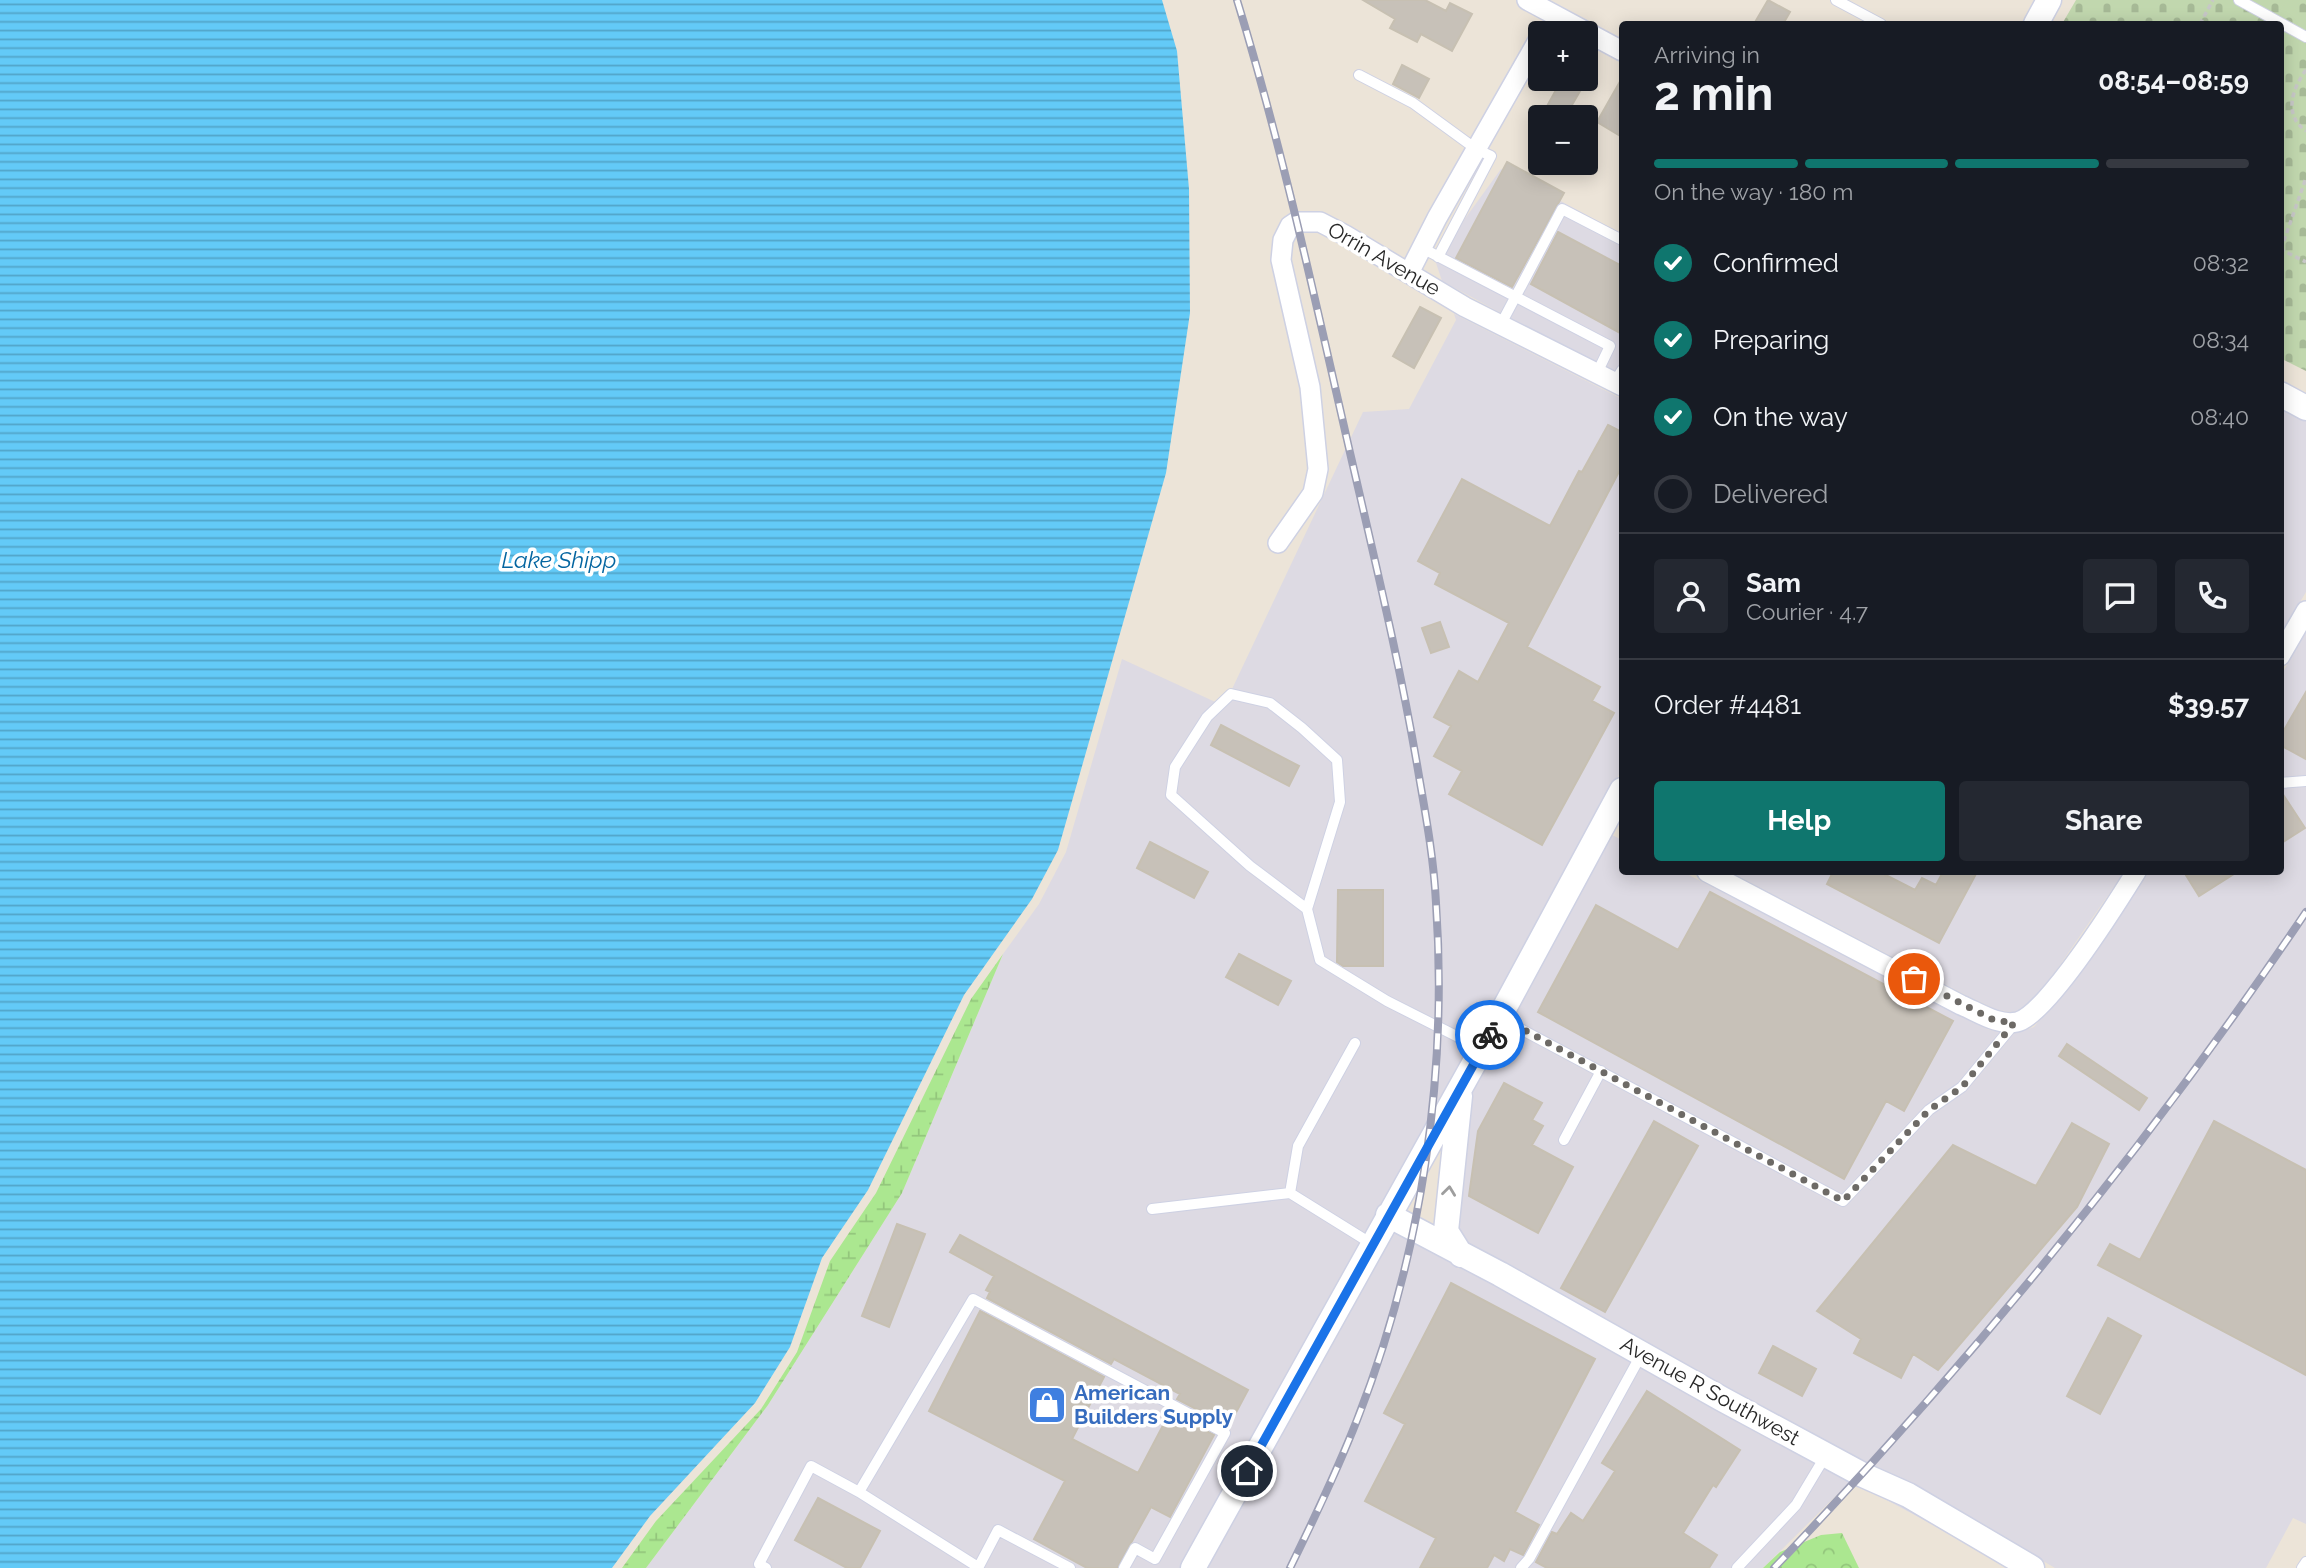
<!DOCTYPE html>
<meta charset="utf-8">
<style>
body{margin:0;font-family:Raleway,sans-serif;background:#242831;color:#f1f3f6;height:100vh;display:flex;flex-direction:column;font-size:26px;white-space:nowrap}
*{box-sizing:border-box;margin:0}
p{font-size:23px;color:#9ea1a6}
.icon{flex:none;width:38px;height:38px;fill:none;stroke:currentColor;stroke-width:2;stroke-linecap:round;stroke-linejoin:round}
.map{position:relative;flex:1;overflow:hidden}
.side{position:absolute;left:1619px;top:21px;width:665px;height:854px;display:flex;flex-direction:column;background:#171b24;border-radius:7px;box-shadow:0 4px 18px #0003}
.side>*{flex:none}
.controls{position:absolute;left:1528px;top:21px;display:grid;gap:14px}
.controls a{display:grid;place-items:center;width:70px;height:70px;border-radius:7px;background:#171b24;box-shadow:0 4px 18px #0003;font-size:35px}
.pin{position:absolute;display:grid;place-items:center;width:60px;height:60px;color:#fff;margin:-30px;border:4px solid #fff;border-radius:50%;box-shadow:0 2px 7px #0007}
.courier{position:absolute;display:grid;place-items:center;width:70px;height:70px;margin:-35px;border:5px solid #1a73e8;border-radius:50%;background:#fff;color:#222;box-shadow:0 2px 9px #0007}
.overview em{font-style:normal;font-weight:700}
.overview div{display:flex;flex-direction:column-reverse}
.overview{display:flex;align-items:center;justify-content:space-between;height:119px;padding:0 35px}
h1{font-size:46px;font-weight:700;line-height:52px}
.bar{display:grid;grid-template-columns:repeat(4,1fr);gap:10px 7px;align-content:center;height:84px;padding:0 35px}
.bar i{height:9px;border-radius:5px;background:#363941}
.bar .selected{background:#0f766e}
.bar p{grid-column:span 4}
.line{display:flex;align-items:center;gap:18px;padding:0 35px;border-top:2px solid #363941}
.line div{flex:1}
.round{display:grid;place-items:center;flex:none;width:74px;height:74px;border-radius:7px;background:#242831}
ol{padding:0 35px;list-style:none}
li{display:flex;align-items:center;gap:21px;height:77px}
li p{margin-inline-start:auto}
li .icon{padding:7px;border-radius:50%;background:#0f766e;color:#fff;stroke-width:4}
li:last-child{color:#9ea1a6}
li i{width:38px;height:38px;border:4px solid #363941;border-radius:50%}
.cta{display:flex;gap:14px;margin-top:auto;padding:14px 35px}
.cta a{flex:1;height:80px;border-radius:7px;background:#0f766e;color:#fff;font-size:28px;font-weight:700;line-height:80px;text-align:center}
.cta a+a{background:#242831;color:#f1f3f6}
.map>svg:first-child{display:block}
</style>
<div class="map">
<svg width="2306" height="1568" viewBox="0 0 2306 1568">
<defs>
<pattern id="forest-crowns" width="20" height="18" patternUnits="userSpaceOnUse" patternTransform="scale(1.75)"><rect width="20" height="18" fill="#abe790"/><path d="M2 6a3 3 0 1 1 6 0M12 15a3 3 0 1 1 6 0" fill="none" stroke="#93c67c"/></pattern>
<pattern id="wetland-marsh" width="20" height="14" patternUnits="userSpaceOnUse" patternTransform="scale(1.75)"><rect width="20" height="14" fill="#abe790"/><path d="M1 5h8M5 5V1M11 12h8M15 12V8" fill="none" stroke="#93c67c"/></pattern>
<pattern id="cemetery-stones" width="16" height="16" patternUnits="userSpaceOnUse" patternTransform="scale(1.75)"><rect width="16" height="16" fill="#c1d7ae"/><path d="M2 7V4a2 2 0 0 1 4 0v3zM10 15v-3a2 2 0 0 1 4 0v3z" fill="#a6b996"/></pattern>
<pattern id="water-rules" width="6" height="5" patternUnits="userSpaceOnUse" patternTransform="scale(1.75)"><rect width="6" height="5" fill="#63caf7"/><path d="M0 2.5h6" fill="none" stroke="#52a4c8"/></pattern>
</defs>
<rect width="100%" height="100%" fill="#ece4d8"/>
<path fill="#dddae3" d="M 1501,169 L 1622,234 L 1622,374 L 1536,332 L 1442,281 L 1435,260 Z
M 1454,314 L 1622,399 L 1622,769 L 1456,1075 L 1452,1075 L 1451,1083 L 1182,1568 L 646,1568 L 768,1405 L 902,1193 L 1003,954 L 1039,904 L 1066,852 L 1122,659 L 1224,706 L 1363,412 L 1409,409 L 1456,320 Z
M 2280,407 L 2306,421 L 2306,592 L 2280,636 Z
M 2306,632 L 2306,1524 L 2293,1518 L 2266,1568 L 2055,1568 L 1913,1485 L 1868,1465 L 1727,1390 L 1468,1246 L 1457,1227 L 1471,1089 L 1610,834 L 1622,840 L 1622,872 L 1683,872 L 1957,1014 L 1989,1030 L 2017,1033 L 2034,1027 L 2068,987 L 2148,872 L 2280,872 L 2280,677 Z
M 1731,872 L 2124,872 L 2053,975 L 2028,1005 L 2022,1009 L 2013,1012 L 1998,1010 L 1966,995 Z
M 1391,1229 L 1454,1264 L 1458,1269 L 1461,1267 L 1494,1284 L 1903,1504 L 1984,1552 L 1851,1481 L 1763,1568 L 1204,1568 Z"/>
<path fill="url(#forest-crowns)" d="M 1842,1533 L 1859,1568 L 1763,1568 L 1780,1552 L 1821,1535 Z"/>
<path fill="url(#wetland-marsh)" d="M 1003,954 L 902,1193 L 768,1405 L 646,1568 L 622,1568 L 656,1521 L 761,1409 L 797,1352 L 830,1261 L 876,1193 L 971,999 Z"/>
<path fill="url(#cemetery-stones)" d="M 2076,0 L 2306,0 L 2306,371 L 2280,358 L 2280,24 L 2062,24 Z"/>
<path fill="url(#water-rules)" d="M 0,0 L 1162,0 L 1177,51 L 1189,189 L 1190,313 L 1166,473 L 1058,850 L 1032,899 L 964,995 L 868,1190 L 822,1258 L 790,1347 L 755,1403 L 650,1516 L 612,1568 L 0,1568 Z"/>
<path fill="#c7c1b8" stroke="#c7c0b2" stroke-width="2" d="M 1363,0 L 1425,0 L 1446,11 L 1450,3 L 1472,14 L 1452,51 L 1421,34 L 1417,42 L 1390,28 L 1395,19 Z
M 1768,0 L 1790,12 L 1783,24 L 1754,24 Z
M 1402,65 L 1429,79 L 1419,98 L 1393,84 Z
M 1622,78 L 1622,137 L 1597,122 Z
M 1562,79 L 1587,79 L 1565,117 L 1546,108 Z
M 1507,162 L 1564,193 L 1512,287 L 1456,258 Z
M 1558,232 L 1622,266 L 1622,334 L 1531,284 Z
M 1420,307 L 1441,318 L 1414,368 L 1393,356 Z
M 1608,425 L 1622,432 L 1622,466 L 1527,647 L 1600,687 L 1592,701 L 1614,713 L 1542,845 L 1449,794 L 1462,771 L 1434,756 L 1451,726 L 1434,717 L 1459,671 L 1478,682 L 1509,623 L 1435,584 L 1440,573 L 1418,561 L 1462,479 L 1550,526 L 1579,471 L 1582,472 Z
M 1440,622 L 1449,647 L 1431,653 L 1422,628 Z
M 2306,692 L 2306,759 L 2280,745 L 2280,737 Z
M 1221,725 L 1299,766 L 1289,786 L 1211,745 Z
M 2280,790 L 2305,828 L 2280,844 Z
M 1150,842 L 1208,872 L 1194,898 L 1137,868 Z
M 1833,872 L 1880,872 L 1915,890 L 1922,878 L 1936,885 L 1943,872 L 1977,872 L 1939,943 L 1827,884 Z
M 2184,872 L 2237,872 L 2199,896 Z
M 1338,890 L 1383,890 L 1383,966 L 1343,966 L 1337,962 Z
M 1710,892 L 1953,1021 L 1904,1111 L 1886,1101 L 1844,1179 L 1538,1012 L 1596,905 L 1678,950 Z
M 1239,954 L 1291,981 L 1278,1005 L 1226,977 Z
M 2067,1044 L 2147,1098 L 2139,1110 L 2059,1056 Z
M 1504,1083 L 1542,1103 L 1532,1120 L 1543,1126 L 1532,1145 L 1573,1167 L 1538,1233 L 1469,1196 L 1478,1131 Z
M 1654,1121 L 1698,1146 L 1605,1312 L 1561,1288 Z
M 2214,1121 L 2306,1170 L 2306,1375 L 2098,1265 L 2110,1244 L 2140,1260 Z
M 2072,1123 L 2109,1144 L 2077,1207 L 1938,1370 L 1913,1354 L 1901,1378 L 1854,1353 L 1861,1339 L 1817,1311 L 1953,1145 L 2036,1186 Z
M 897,1224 L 925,1234 L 889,1327 L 862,1316 Z
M 960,1235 L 1248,1390 L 1231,1422 L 1223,1418 L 1221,1422 L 1177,1399 L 1180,1394 L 1114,1359 L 1111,1364 L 987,1298 L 990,1292 L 986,1290 L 994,1276 L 950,1252 Z
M 1451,1283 L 1595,1359 L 1515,1512 L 1539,1525 L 1523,1555 L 1510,1549 L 1504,1561 L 1494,1555 L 1487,1568 L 1420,1568 L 1436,1538 L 1365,1501 L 1405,1424 L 1384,1413 Z
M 980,1311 L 1104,1377 L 1072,1439 L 1138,1473 L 1170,1412 L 1214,1435 L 1170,1517 L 1151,1507 L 1117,1568 L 1087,1568 L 1034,1539 L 1065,1481 L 929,1411 Z
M 2108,1318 L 2141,1336 L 2100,1414 L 2067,1396 Z
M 1773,1346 L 1816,1369 L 1802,1396 L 1759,1373 Z
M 1647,1391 L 1740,1450 L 1716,1487 L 1713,1485 L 1683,1533 L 1717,1555 L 1709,1568 L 1547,1568 L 1536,1562 L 1552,1532 L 1557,1534 L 1571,1513 L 1583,1521 L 1615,1471 L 1602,1463 Z
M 818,1498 L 880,1531 L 860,1568 L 847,1568 L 795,1540 Z"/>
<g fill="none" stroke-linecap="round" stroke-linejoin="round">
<defs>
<path id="service" d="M 1836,0 L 1881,24
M 2239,0 L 2306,37
M 1359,75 L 1413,103 L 1476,149 L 1491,156 L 1438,257
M 1422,248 L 1610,346 L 1597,373
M 1500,326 L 1562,209 L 1622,240
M 1614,383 L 1622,370
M 2280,783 L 2306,781
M 1307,909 L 1250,866 L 1171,795 L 1175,767 L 1207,717 L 1231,694 L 1270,703 L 1302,728 L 1337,760 L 1340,802 L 1307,909 L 1320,960 L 1387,1001 L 1482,1049
M 1500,1018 L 1843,1201 L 1929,1110 L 1962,1087 L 2014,1024
M 1564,1140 L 1601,1071
M 1290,1193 L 1298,1146 L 1355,1043
M 1152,1209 L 1290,1193 L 1372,1244
M 978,1567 L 859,1492 L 973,1299 L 1225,1433 L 1155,1559 L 1135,1548 L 1124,1568
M 766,1568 L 759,1564 L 811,1466 L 859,1492
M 978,1568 L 998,1530 L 1070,1568
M 1521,1568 L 1529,1559 L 1641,1355
M 1737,1568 L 1796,1505 L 1826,1455
M 2302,1568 L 2306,1562"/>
<path id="minor" d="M 1527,0 L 1622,51
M 1409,273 L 1437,218 L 1540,37
M 1278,543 L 1313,493 L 1318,469 L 1310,387 L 1281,260 L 1283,240 L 1290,226 L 1296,222 L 1320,222 L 1345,235 L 1465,307 L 1622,386
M 2280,656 L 2306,611
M 1707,872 L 1961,1005 C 1978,1012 1998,1026 2017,1022 C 2046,1016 2118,901 2136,872"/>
<path id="tertiary" d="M 2036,24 L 2049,0
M 2280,394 L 2306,408
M 1460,1096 L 1446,1231 L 1461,1255
M 1388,1215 L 1500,1274 L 1722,1399 L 1863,1475 L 1908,1495 L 2032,1568
M 1193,1568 L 1492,1031 L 1622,790"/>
</defs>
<use href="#service" stroke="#ced1e3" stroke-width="12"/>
<use href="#minor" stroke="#ced1e3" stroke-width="22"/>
<use href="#tertiary" stroke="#ced1e3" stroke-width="27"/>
<path stroke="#c7c7c7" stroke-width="3.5" stroke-dasharray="5 3.5" stroke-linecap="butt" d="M 2200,24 L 2213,0
M 2306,70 C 2292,89 2283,115 2306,131
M 2280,249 L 2306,262
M 2281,249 L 2306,178"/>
<use href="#service" stroke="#fff" stroke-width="10"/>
<use href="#minor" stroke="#fff" stroke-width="19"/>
<use href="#tertiary" stroke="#fff" stroke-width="24"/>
<defs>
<path id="rail" d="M 1237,0 C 1283,150 1316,304 1351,457 C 1376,565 1402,673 1420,782 C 1427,822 1434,862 1436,903 C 1448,1077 1421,1257 1357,1420 C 1337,1471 1314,1519 1290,1568
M 1774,1568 C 1968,1365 2149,1145 2306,912"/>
</defs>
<use href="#rail" stroke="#9b9eb4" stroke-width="8"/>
<use href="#rail" stroke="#fff" stroke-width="5" stroke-dasharray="16" stroke-linecap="butt"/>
</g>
<defs><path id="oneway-chevron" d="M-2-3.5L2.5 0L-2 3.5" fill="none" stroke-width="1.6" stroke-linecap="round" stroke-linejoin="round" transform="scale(1.75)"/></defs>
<use stroke="#9e9e9e" href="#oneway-chevron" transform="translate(1449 1191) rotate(-83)"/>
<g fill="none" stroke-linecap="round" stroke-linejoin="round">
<path stroke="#6d6a66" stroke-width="7" stroke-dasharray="0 12.6" d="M 1490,1035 L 1500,1017 L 1843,1201 L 1929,1110 L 1962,1087 L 2014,1023 L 1994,1020 L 1914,979"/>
<path stroke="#1a73e8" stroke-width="9" d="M 1247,1471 L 1490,1035"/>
</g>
<defs>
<symbol id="shop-square" viewBox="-11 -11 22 22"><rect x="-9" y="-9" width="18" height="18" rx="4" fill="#3f7fe0" stroke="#fff"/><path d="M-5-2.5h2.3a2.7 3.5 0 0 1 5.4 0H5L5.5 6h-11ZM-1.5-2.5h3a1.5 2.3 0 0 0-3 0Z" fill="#fff"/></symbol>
</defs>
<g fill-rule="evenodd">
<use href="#shop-square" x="1025" y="1383" width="44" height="44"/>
</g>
<g text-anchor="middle" stroke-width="7" stroke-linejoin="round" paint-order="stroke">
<g font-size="21" fill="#282828" stroke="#fff">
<text transform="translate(1384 259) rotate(30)" y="7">Orrin Avenue</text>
<text transform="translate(1710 1391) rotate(29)" y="7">Avenue R Southwest</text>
</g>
<g font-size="21" font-weight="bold" fill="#366cbe" stroke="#fff" text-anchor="start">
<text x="1074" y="1400">American<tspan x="1074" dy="24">Builders Supply</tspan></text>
</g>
<g font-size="23" font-style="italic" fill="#0465a0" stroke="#fff">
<text x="559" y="568">Lake Shipp</text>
</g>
</g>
</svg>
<div class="controls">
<a>+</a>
<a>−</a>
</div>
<div class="pin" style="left:1914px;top:979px;background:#ea580c"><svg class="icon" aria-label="bag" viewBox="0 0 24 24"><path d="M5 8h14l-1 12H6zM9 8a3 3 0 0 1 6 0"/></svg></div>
<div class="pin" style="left:1247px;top:1471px;background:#1f2937"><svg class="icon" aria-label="home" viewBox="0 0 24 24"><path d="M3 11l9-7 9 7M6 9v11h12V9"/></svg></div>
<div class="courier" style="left:1490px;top:1035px"><svg class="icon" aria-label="bike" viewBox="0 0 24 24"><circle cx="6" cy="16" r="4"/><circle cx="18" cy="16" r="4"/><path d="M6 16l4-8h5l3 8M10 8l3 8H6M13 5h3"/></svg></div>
<section class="side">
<div class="overview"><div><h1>2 min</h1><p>Arriving in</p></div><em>08:54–08:59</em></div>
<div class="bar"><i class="selected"></i><i class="selected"></i><i class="selected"></i><i></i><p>On the way · 180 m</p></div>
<ol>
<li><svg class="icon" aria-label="check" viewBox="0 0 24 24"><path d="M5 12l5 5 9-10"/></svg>Confirmed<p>08:32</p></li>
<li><svg class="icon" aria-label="check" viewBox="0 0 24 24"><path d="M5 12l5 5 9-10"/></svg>Preparing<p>08:34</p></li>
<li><svg class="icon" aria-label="check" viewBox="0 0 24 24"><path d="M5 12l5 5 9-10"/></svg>On the way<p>08:40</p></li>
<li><i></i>Delivered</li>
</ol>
<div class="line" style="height:126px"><a class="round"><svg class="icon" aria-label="person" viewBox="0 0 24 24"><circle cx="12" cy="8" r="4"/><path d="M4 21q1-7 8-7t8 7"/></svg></a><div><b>Sam</b><p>Courier · 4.7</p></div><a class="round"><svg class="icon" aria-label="chat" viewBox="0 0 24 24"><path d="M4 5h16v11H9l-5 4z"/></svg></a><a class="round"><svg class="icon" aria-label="phone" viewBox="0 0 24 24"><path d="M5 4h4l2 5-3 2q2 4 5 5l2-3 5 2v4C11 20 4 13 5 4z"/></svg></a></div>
<div class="line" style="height:91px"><div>Order #4481</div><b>$39.57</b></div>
<div class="cta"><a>Help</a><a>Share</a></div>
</section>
</div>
